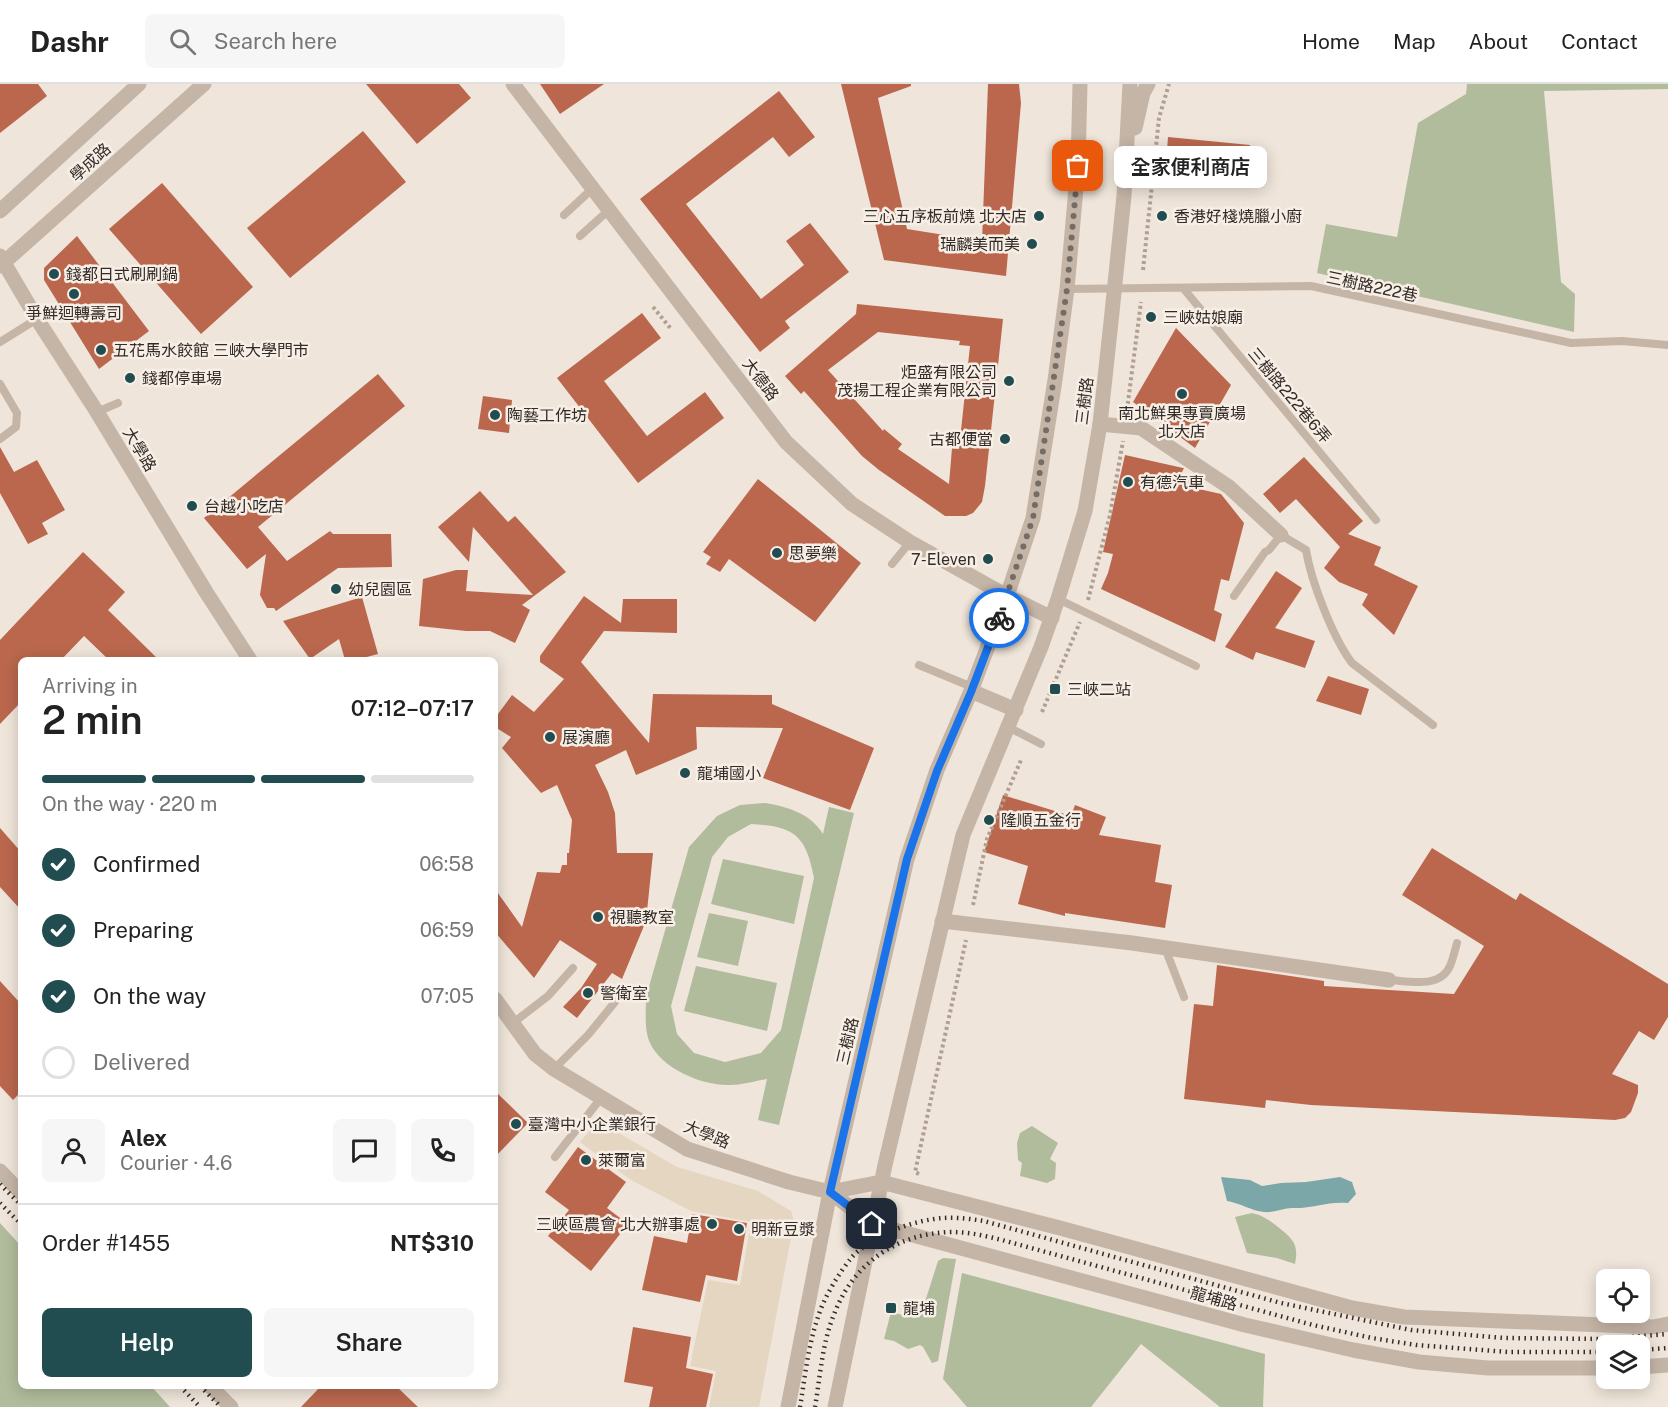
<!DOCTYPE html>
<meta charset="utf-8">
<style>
body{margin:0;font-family:"Public Sans","Noto Sans TC",sans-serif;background:#f6f6f6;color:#222;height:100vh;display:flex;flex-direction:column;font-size:22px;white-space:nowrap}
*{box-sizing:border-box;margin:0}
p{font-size:20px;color:#767676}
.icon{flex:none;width:33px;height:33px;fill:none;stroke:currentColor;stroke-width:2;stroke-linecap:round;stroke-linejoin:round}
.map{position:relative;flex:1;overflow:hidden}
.details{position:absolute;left:18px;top:573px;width:480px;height:732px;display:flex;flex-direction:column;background:#fff;border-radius:9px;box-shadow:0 3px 15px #0003}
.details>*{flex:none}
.tools{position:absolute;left:1596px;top:1185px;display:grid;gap:12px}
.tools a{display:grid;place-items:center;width:54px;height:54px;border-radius:9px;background:#fff;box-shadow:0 3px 15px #0003;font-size:30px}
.pin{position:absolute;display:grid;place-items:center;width:51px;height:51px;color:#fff;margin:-26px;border-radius:12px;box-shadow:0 3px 9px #0006}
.courier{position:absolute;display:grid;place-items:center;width:60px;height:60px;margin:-30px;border:4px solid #1a73e8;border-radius:50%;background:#fff;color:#222;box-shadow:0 2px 8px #0007}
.bubble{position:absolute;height:42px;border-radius:9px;background:#fff;box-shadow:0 3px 15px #0003;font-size:20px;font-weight:600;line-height:42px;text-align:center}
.headline em{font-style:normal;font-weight:600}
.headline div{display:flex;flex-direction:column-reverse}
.headline{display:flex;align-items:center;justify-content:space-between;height:102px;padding:0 24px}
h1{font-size:39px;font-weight:600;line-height:45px}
.bar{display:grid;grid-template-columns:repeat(4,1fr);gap:9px 6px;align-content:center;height:72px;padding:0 24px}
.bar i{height:8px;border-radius:4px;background:#e0e0e0}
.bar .current{background:#214d50}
.bar p{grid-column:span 4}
.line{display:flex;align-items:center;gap:15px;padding:0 24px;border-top:2px solid #e0e0e0}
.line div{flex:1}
.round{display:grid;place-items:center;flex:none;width:63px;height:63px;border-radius:9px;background:#f6f6f6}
ol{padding:0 24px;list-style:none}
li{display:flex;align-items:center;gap:18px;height:66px}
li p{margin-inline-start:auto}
li .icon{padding:6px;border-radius:50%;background:#214d50;color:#fff;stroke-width:4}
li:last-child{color:#767676}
li i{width:33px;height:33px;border:3px solid #e0e0e0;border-radius:50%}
.button{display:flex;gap:12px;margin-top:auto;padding:12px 24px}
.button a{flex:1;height:69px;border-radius:9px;background:#214d50;color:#fff;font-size:24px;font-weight:600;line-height:69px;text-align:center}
.button a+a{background:#f6f6f6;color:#222}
header{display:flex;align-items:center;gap:36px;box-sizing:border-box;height:84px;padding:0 30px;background:#fff;border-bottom:2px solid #e0e0e0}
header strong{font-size:28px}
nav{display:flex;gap:33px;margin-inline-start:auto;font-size:21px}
.search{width:420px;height:54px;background:#f6f6f6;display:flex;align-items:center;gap:15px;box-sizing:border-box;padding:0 21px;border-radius:9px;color:#767676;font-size:22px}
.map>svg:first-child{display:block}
</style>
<header>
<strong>Dashr</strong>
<div class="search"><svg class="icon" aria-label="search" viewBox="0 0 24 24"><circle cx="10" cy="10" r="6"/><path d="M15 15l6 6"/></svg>Search here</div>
<nav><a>Home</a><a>Map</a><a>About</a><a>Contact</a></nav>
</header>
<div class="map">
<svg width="1668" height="1323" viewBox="0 0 1668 1323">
<rect width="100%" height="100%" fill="#efe5da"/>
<path fill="#b1bc9c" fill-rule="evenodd" d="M 1467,0 L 1668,0 L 1668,5 L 1544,7 L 1561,198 L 1575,210 L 1574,248 L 1317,189 L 1326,140 L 1397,153 L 1418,39 L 1466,10 Z
M 765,719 C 788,723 810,729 823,750 L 829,723 L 854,729 L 779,1041 L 758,1036 L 767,995 C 755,997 742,1001 730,1001 C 703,1002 662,985 650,959 C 644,946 646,927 646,913 L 689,763 L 717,732 L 740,721 ZM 751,740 C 794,742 806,751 814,794 L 781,946 L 761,969 L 725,978 L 694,969 L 677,950 L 671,922 L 712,773 L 728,753 Z
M 723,775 L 804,792 L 794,840 L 711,820 Z
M 709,829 L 748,837 L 738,882 L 697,873 Z
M 696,882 L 777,899 L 767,947 L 684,927 Z
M 1032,1042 L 1058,1059 L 1050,1075 L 1056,1079 L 1055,1095 L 1047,1099 L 1020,1092 L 1022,1079 L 1018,1076 L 1017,1059 L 1020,1049 Z
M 1252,1129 C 1264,1132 1269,1136 1278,1143 C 1293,1155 1299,1160 1295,1180 L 1277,1174 L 1247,1169 L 1235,1133 Z
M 0,1139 L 21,1162 L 21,1302 L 151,1302 L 170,1323 L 0,1323 Z
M 943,1174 L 956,1175 L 938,1277 L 932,1279 L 923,1263 L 920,1261 L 908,1265 L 894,1257 L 884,1255 L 891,1228 L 915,1234 L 924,1221 L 938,1177 Z
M 962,1189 L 1265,1270 L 1263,1323 L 1220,1323 L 1141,1260 L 1091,1323 L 967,1323 L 943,1295 Z"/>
<path fill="#e5d6c2" d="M 598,1037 L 677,1083 L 758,1107 L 791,1127 L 794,1137 L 759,1323 L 709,1323 L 716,1287 L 690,1282 L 708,1196 L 740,1201 L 751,1138 L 691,1127 L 631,1096 L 580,1058 Z"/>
<path fill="#7ca7a9" d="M 1221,1093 L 1250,1096 L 1262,1102 L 1281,1099 L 1306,1098 L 1340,1093 L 1352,1098 L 1356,1110 L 1348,1119 C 1328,1117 1311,1125 1292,1124 C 1283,1124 1274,1129 1264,1128 C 1252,1127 1240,1119 1227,1117 Z"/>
<path fill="#ba674d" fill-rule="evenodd" d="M 0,0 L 38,0 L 47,12 L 0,49 Z
M 366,0 L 459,0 L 471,14 L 417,60 Z
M 540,0 L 604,0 L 560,30 Z
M 841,0 L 911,0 L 911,2 L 878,14 L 907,145 L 982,157 L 988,0 L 1019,0 L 1021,19 L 1006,192 L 884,176 Z
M 779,7 L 815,53 L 789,73 L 773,53 L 686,120 L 761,215 L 804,181 L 786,157 L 810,139 L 849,188 L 785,237 L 790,244 L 760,268 L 640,115 Z
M 363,47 L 406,98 L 290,194 L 247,144 Z
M 1168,53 L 1250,61 L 1248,88 L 1166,80 Z
M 162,99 L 253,203 L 201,250 L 109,145 Z
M 77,152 L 149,247 L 99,285 L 44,196 L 44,184 Z
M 857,220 L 1003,235 L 985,402 L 982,418 L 973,429 L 966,432 L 945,432 L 879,386 L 862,372 L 804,307 L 801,310 L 785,292 L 856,230 ZM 878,248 L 960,257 L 959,261 L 970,262 L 959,365 L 952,364 L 949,400 L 898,365 L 902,360 L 884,345 L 883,347 L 828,286 Z
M 642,229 L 661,254 L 604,297 L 647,352 L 705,308 L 724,334 L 638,399 L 557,294 Z
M 1176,244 L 1231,301 L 1195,364 L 1133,318 Z
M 378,290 L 405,322 L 258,443 L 287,477 L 330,447 L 333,450 L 391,450 L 392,483 L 338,484 L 276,527 L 274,524 L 267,524 L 260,511 L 266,470 L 247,485 L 204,434 Z
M 483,312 L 512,316 L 509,349 L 478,345 Z
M 0,363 L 14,388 L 37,376 L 65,426 L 42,439 L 48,450 L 28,460 L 0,409 Z
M 1125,371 L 1183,384 L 1184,384 L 1180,392 L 1192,394 L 1190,403 L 1221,410 L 1244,439 L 1229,497 L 1221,495 L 1214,526 L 1222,530 L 1215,558 L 1101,505 L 1108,489 L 1113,470 L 1103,468 Z
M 1304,373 L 1363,437 L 1348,450 L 1381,463 L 1374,481 L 1418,502 L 1394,551 L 1362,521 L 1368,510 L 1339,498 L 1324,484 L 1340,463 L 1296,415 L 1280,429 L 1263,410 Z
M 758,395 L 861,479 L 815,538 L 729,475 L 720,488 L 706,480 L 711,473 L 703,468 Z
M 480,407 L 508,438 L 515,432 L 566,488 L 522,521 L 530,526 L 515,559 L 490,547 L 466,547 L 419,542 L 423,495 L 456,486 L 468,486 L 466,507 L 533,511 L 473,443 L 469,478 L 438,443 Z
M 83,468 L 125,508 L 108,526 L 159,576 L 109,576 L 84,552 L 61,576 L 21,576 L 21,618 L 0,640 L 0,556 Z
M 1276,487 L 1302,504 L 1275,544 L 1315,557 L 1305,584 L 1256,568 L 1253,576 L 1225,563 Z
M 584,512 L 621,539 L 623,515 L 677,515 L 677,549 L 604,547 L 581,578 L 649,659 L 653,610 L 772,611 L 772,620 L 874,664 L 850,726 L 763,694 L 783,644 L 696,643 L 697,665 L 636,691 L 626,666 L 595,681 L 608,708 L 615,729 L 617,769 L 653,769 L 646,837 L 622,895 L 612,889 L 577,934 L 563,923 L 581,904 L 597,880 L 560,856 L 534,894 L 495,848 L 495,805 L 522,843 L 537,788 L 560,789 L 562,781 L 567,781 L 567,769 L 569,769 L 572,736 L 557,701 L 541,709 L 502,664 L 511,653 L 495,643 L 495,634 L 512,611 L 534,628 L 564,595 L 540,578 L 540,572 Z
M 362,513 L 378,570 L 355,576 L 345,576 L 339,555 L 310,575 L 283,537 Z
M 1328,592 L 1369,605 L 1361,631 L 1316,617 Z
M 1003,711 L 1071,732 L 1075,721 L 1106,733 L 1099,751 L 1161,761 L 1155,798 L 1172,801 L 1165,844 L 1065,829 L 1065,832 L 1018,820 L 1028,782 L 984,768 Z
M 0,744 L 21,768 L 21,826 L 0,803 Z
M 1432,764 L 1516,816 L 1520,809 L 1668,900 L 1668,933 L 1654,956 L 1639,947 L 1612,990 L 1638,1001 L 1638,1009 L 1631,1028 L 1625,1034 L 1615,1036 L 1311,1021 L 1266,1016 L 1265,1024 L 1184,1015 L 1194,920 L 1213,922 L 1217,881 L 1324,897 L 1324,902 L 1454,910 L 1484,862 L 1402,811 Z
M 0,897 L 21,920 L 21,1008 L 13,1016 L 0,1002 Z
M 495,1007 L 528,1039 L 495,1073 Z
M 578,1063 L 626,1098 L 607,1124 L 628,1140 L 591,1187 L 548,1152 L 569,1126 L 545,1108 Z
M 692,1130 L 747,1139 L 737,1197 L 706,1191 L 700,1218 L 642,1206 L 654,1152 L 687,1159 Z
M 633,1243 L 691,1253 L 686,1284 L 713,1290 L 706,1323 L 649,1323 L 653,1303 L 624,1298 Z
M 321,1302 L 396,1302 L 418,1323 L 301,1323 Z"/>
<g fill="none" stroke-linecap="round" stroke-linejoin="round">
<path stroke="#b19f92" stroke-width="4" stroke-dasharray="3 3" stroke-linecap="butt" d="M 1143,186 L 1159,34 L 1169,0
M 653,223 L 672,246
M 1127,326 L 1141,218
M 1088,516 L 1110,431 L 1123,357
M 1042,628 L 1080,538
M 973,821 L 987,755 L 1021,676
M 919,1090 L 915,1088 L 966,856
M 1615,1299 L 1632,1299"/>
<path stroke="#c5b5a7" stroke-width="8" d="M 564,131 L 592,105
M 580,152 L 609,126
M 1183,204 L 1376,436
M 1067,205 L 1311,202 L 1571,259 L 1622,257 L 1668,261
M 0,258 L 37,235
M 0,300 L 17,329 L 16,343 L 0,355
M 97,328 L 118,319
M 892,480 L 910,458
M 1234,512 L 1265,468 L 1269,466 L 1281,451 L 1306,466 C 1311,497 1333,554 1352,579 L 1433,641
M 1058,515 L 1196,582
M 919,581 L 972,603
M 1008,643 L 1041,660
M 1165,864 L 1184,913
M 1389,896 C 1409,897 1440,905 1450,882 C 1453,875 1455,866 1457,859
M 513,939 L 548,912 L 573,884
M 554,985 L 588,951 L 615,918
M 555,1073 L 601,1014"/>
<path stroke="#c5b5a7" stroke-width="15" d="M 513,0 L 786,358 L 852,420 L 910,458 L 1007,512 L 1052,534
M 1100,340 L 1141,344 L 1229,403 L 1281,451
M 942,837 L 1132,859 L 1389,896
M 0,1087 L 21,1109
M 210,1302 L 231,1323"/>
<path stroke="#c5b5a7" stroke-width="15" d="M 1135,44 L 1143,9 L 1148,0
M 0,127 L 139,0
M 0,172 L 37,235 L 97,328 L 206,508 L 250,576
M 0,182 L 204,0
M 971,607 L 1016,626
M 495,915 L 535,970 L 554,985 L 687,1065 L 789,1098 L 830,1108 L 881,1098 L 1060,1144 L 1352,1224 L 1404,1233 L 1653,1243 L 1668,1240
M 830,1108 L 872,1140 L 1245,1241 L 1353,1266 L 1419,1278 L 1488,1284 L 1606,1284
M 1640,1283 L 1668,1281
M 788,1323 L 830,1108 L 907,775 L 937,686 L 971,607 L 1007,512 L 1033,434 L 1055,296 L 1067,205 L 1078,82 L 1080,0
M 835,1323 L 885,1081 L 963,751 L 1041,563 L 1058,515 L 1085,427 L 1100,340 L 1111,238 L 1124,112 L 1130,0"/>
<path stroke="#332b27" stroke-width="4.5" stroke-dasharray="1.5 4.5" stroke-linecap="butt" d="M 0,1100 L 21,1121
M 0,1119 L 21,1140
M 1640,1266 L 1668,1264
M 180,1302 L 200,1323
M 200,1302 L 221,1323
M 800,1323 C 805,1293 808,1262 818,1233 C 824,1213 839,1189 852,1173 C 872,1151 914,1136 943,1134 C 957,1133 971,1135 984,1137 L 1281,1219 L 1411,1246 L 1504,1254 L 1604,1255 L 1668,1250
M 815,1323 C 820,1294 822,1261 833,1233 C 852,1180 896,1149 952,1148 C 969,1148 986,1152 1002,1156 L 1313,1241 L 1372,1254 L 1416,1261 L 1508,1268 L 1606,1268"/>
</g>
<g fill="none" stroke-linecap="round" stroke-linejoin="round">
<path stroke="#756c66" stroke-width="6" stroke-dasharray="0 10.8" d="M 999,534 L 1033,434 L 1067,205 L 1078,82"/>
<path stroke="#1a73e8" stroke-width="8" d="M 872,1140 L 830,1108 L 907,775 L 937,687 L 971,608 L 999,534"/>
</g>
<g fill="#214d50" stroke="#f7efe6" stroke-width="2">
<circle cx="1039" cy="132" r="6"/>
<circle cx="1162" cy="132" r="6"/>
<circle cx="1032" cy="160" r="6"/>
<circle cx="54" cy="190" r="6"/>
<circle cx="74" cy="210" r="6"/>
<circle cx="1151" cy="233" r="6"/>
<circle cx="101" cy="266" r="6"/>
<circle cx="130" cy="294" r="6"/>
<circle cx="1009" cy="297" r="6"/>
<circle cx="1182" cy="310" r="6"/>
<circle cx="495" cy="331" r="6"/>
<circle cx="1005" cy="355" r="6"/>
<circle cx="1128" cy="398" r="6"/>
<circle cx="192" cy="422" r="6"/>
<circle cx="777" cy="469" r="6"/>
<circle cx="988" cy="475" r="6"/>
<circle cx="336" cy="505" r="6"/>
<rect x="1049" y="599" width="12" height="12" rx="3"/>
<circle cx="550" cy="653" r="6"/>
<circle cx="685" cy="689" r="6"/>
<circle cx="989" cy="736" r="6"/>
<circle cx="598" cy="833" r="6"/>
<circle cx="588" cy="909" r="6"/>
<circle cx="516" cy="1040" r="6"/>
<circle cx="586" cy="1076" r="6"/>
<circle cx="712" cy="1140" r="6"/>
<circle cx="739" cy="1145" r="6"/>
<rect x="885" y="1218" width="12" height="12" rx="3"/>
</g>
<g text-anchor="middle" stroke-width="5" stroke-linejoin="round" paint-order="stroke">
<g font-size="16" fill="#332b27" stroke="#f7efe6">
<text transform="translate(90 78) rotate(-42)" y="6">學成路</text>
<text transform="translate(1372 202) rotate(12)" y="6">三樹路222巷</text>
<text transform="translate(761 295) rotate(53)" y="6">大德路</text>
<text transform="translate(1290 311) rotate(50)" y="6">三樹路222巷6弄</text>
<text transform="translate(1084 317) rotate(-83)" y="6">三樹路</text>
<text transform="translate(140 365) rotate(59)" y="6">大學路</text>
<text transform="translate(847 957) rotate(-77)" y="6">三樹路</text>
<text transform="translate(707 1050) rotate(22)" y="6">大學路</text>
<text transform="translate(1214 1214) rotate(16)" y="6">龍埔路</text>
</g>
<g font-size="16" fill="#332b27" stroke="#f7efe6" text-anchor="start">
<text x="1027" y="138" text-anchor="end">三心五序板前燒 北大店</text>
<text x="1174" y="138">香港好棧燒臘小廚</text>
<text x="1020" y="166" text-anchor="end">瑞麟美而美</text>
<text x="66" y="196">錢都日式刷刷鍋</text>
<text x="74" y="235" text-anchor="middle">爭鮮迴轉壽司</text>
<text x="1163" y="239">三峽姑娘廟</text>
<text x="113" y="272">五花馬水餃館 三峽大學門市</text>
<text x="997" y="294" text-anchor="end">炬盛有限公司<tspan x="997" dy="18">茂揚工程企業有限公司</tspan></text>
<text x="142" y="300">錢都停車場</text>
<text x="1182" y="335" text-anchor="middle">南北鮮果專賣廣場<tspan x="1182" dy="18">北大店</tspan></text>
<text x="507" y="337">陶藝工作坊</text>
<text x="993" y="361" text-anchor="end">古都便當</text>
<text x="1140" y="404">有德汽車</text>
<text x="204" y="428">台越小吃店</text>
<text x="789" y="475">思夢樂</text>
<text x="976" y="481" text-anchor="end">7-Eleven</text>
<text x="348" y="511">幼兒園區</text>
<text x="1067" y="611">三峽二站</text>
<text x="562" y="659">展演廳</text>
<text x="697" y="695">龍埔國小</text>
<text x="1001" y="742">隆順五金行</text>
<text x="610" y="839">視聽教室</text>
<text x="600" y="915">警衛室</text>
<text x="528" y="1046">臺灣中小企業銀行</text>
<text x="598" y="1082">萊爾富</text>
<text x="700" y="1146" text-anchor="end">三峽區農會 北大辦事處</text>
<text x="751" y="1151">明新豆漿</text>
<text x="903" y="1230">龍埔</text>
</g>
</g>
</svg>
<div class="tools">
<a><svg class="icon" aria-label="locate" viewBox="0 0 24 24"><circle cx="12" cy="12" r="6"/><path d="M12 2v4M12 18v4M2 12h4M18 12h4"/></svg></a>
<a><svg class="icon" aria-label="layers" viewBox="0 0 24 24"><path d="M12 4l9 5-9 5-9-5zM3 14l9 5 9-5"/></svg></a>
</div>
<div class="pin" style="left:1078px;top:82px;background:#ea580c"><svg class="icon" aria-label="bag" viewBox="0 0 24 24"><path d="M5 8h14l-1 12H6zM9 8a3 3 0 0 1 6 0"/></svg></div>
<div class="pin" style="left:872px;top:1140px;background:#1f2937"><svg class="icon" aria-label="home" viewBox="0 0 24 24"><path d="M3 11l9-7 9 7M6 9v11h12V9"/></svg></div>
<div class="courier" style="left:999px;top:534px"><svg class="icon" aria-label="bike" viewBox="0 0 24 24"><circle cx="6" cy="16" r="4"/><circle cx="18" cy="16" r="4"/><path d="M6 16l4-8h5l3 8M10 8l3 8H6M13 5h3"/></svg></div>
<div class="bubble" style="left:1114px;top:62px;width:153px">全家便利商店</div>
<section class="details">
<div class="headline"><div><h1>2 min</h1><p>Arriving in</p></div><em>07:12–07:17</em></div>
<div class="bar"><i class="current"></i><i class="current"></i><i class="current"></i><i></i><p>On the way · 220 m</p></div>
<ol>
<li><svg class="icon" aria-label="check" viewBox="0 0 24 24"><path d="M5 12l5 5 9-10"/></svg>Confirmed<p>06:58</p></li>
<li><svg class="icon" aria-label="check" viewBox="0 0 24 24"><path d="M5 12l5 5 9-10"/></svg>Preparing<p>06:59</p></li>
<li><svg class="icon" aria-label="check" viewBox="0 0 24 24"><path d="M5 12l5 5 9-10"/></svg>On the way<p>07:05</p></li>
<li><i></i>Delivered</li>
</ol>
<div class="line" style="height:108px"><a class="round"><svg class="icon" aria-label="person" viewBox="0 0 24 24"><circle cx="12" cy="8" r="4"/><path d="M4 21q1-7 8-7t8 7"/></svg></a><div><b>Alex</b><p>Courier · 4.6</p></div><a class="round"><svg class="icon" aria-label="chat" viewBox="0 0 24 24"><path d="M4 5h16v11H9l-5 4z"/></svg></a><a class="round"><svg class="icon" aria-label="phone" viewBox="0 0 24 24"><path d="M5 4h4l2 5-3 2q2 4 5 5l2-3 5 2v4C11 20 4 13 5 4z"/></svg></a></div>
<div class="line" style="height:78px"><div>Order #1455</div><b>NT$310</b></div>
<div class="button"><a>Help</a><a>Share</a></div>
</section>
</div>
